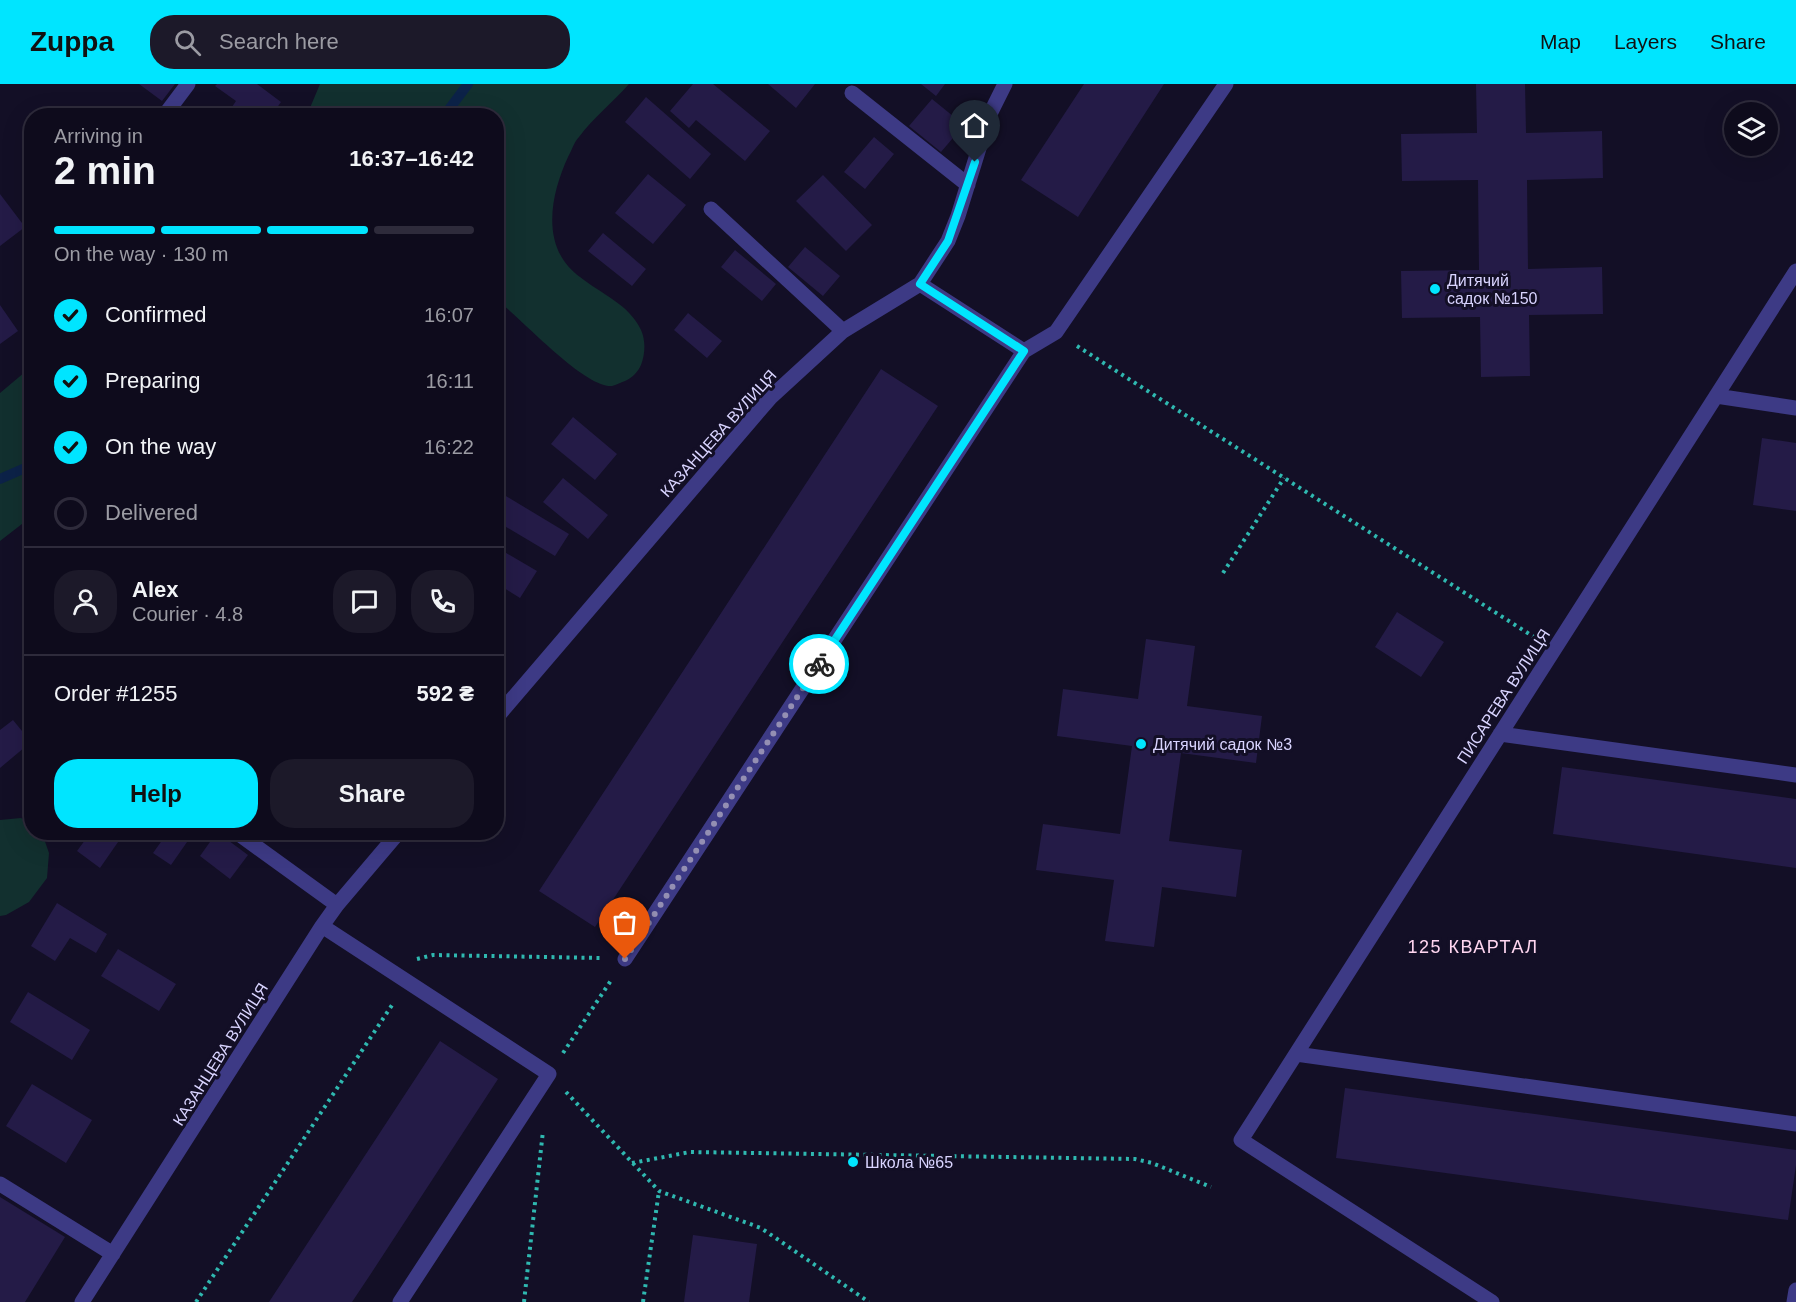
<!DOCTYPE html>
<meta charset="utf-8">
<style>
body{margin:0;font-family:Arial,sans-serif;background:#1c1929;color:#f1f3f6;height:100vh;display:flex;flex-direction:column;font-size:22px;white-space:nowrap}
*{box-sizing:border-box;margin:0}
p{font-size:20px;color:#9b9ba3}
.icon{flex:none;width:33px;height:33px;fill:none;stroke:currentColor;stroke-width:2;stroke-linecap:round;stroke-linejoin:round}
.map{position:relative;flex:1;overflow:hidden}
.drawer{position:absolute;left:24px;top:24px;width:480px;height:732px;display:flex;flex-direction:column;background:#0e0b1c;border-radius:24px;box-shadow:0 6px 24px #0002,0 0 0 2px #2e2b3b}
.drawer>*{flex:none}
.tools{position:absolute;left:1724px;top:18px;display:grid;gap:12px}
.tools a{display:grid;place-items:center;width:54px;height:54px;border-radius:50%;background:#0e0b1c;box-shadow:0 6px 24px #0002,0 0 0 2px #2e2b3b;font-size:30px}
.pin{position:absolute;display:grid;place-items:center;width:51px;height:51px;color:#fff;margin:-62px -26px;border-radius:50% 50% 50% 0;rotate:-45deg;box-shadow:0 0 6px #0007}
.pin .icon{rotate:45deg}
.courier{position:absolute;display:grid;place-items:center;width:60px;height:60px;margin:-30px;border:4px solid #00e5ff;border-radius:50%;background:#fff;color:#222;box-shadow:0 2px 8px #0007}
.headline em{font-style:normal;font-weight:700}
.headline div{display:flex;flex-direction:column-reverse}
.headline{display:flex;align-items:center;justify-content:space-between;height:102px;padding:0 30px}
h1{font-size:39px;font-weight:700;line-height:45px}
.bar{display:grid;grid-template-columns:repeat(4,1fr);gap:9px 6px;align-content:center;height:72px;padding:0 30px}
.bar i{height:8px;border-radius:4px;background:#2e2b3b}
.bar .selected{background:#00e5ff}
.bar p{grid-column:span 4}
.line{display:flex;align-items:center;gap:15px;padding:0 30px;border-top:2px solid #2e2b3b}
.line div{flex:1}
.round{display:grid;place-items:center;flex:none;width:63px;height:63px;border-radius:24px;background:#1c1929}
ol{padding:0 30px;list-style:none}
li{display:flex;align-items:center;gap:18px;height:66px}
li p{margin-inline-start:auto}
li .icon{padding:6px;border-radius:50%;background:#00e5ff;color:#111;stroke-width:4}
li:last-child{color:#9b9ba3}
li i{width:33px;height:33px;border:3px solid #2e2b3b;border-radius:50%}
.button{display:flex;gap:12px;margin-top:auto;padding:12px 30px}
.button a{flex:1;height:69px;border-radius:24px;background:#00e5ff;color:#111;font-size:24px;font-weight:700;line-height:69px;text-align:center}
.button a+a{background:#1c1929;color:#f1f3f6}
header{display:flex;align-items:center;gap:36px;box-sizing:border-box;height:84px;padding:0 30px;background:#00e5ff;color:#111}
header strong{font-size:28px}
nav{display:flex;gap:33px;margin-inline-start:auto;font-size:21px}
.search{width:420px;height:54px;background:#1c1929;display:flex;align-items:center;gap:15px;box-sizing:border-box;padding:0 21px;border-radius:24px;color:#9b9ba3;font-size:22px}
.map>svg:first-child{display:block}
</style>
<header>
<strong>Zuppa</strong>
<div class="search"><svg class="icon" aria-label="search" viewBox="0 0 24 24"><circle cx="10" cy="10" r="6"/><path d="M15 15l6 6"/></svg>Search here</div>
<nav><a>Map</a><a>Layers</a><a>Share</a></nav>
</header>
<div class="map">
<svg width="1796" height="1218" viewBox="0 0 1796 1218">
<rect width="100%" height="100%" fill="#130f26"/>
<path fill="#12302f" d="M 320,0 L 629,0 C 613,18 593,34 579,53 C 574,58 572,66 568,73 C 550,112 540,164 580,193 C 601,210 629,220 641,246 C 646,257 645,271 641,281 C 638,288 632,294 625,297 C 622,298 616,301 612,302 C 584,304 521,234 497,216 L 496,32 L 307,31 Z
M 31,283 L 31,433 L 0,457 L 0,309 Z
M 21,734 L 31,740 L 32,748 L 42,749 L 49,769 L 47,794 L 29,818 L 6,831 L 0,832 L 0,736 Z"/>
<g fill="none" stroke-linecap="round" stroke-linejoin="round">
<path stroke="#0c2248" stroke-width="10" d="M 444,32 L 468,0
M 0,395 L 32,381"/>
</g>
<path fill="#241b47" d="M 139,0 L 175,0 L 162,17 Z
M 217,0 L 257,0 L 281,18 L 271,32 L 237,32 L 230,26 L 236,17 L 215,2 Z
M 693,0 L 713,0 L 770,47 L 745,77 L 696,36 L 689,44 L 670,27 Z
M 768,0 L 815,0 L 796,24 Z
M 921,0 L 945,0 L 936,12 Z
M 1084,0 L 1164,0 L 1078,133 L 1021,96 Z
M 1476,0 L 1525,0 L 1526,49 L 1602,47 L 1603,94 L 1527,96 L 1528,185 L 1602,183 L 1603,230 L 1529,231 L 1530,292 L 1481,293 L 1480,233 L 1402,234 L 1401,187 L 1479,186 L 1478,96 L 1402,97 L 1401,50 L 1477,49 Z
M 646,13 L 711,70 L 690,95 L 625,38 Z
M 932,15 L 964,41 L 941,68 L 909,42 Z
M 874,53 L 894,70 L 865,105 L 844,88 Z
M 648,90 L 686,121 L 653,160 L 615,129 Z
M 823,91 L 872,141 L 846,167 L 796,117 Z
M 0,110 L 25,143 L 0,162 Z
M 603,149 L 646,185 L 632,202 L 588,167 Z
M 805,163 L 840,192 L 823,212 L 788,183 Z
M 735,166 L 776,200 L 762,217 L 721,183 Z
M 0,221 L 18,247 L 0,260 Z
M 688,229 L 722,257 L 707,274 L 674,246 Z
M 881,285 L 938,322 L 595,843 L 539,807 Z
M 573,333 L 617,370 L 595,396 L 551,360 Z
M 1762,354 L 1796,359 L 1796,427 L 1753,421 Z
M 563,394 L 608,431 L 588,455 L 543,418 Z
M 496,406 L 569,450 L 555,472 L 496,437 Z
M 496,463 L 537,487 L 520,514 L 496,499 Z
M 1397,528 L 1444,558 L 1421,593 L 1375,563 Z
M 1146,555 L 1195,562 L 1187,622 L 1262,632 L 1256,679 L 1181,669 L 1169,757 L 1242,766 L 1236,813 L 1162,803 L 1154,863 L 1105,857 L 1114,796 L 1036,786 L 1043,740 L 1120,750 L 1132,662 L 1057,652 L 1063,605 L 1138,615 Z
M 32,598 L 32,618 L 22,606 Z
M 13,636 L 31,658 L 0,684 L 0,646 Z
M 1562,683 L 1796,715 L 1796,784 L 1553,750 Z
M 91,748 L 125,748 L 100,784 L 77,767 Z
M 168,748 L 194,748 L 171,781 L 153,769 Z
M 217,748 L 248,771 L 230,795 L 200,772 Z
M 57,819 L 107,850 L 96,869 L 70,854 L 55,877 L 31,862 Z
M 118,865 L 176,900 L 159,927 L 101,892 Z
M 28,908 L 90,946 L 72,976 L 10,938 Z
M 440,957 L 498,995 L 372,1188 L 352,1218 L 269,1218 Z
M 32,1000 L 92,1036 L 66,1079 L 6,1042 Z
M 1345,1004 L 1796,1066 L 1796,1081 L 1788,1136 L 1336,1074 Z
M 0,1113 L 65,1153 L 25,1218 L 0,1218 Z
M 693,1151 L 757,1160 L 749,1218 L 684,1218 Z"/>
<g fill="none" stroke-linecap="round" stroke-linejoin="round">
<path stroke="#2fb8b0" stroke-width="4" stroke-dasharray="3 4.5" stroke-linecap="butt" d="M 1077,262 L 1534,553
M 1223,489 L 1284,394
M 417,875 L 433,871 L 601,874
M 563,969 L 612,895
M 566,1008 L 659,1107 L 761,1144 L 869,1218
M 632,1079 L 690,1068 L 1135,1075 L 1152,1079 L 1211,1103
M 196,1218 L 394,918
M 524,1218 L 543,1047
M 643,1218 L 659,1107"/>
<path stroke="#3d3a85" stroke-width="15" d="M 852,9 L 968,101
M 164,32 L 188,0
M 711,125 L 843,247
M 920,200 L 1024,267
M 1716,312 L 1796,324
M 496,634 L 770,314 L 843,247 L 920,200 L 948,157 L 958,132 L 989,32 L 1005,0
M 1500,650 L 1796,691
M 236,748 L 337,821
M 322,842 L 549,990 L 400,1218
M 625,875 L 1024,267 L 1056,248 L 1226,0
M 1296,970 L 1796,1040
M 0,1100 L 113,1170
M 82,1218 L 322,842 L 337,821 L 399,748
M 1492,1218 L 1241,1056 L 1796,187
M 1794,1218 L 1796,1206"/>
</g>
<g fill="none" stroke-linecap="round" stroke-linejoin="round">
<path stroke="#948fb3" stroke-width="6" stroke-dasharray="0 10.8" d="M 625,875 L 819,580"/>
<path stroke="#00e5ff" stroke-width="8" d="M 819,580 L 1024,267 L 920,200 L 948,157 L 975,78"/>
</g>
<g fill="#00e5ff" stroke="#130f26" stroke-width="2">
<circle cx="1435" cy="205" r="6"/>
<circle cx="1141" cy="660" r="6"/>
<circle cx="853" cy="1078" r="6"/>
</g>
<g text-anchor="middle" stroke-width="6" stroke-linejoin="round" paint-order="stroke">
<g font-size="16" fill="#d9d4ff" stroke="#130f26" text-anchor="start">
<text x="1447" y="202">Дитячий<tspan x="1447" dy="18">садок №150</tspan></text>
<text x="1153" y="666">Дитячий садок №3</text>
<text x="865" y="1084">Школа №65</text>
</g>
<g font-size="16" fill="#d9d4ff" stroke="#130f26">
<text transform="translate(718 349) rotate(-48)" y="6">КАЗАНЦЕВА ВУЛИЦЯ</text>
<text transform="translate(1503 612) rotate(-57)" y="6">ПИСАРЕВА ВУЛИЦЯ</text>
<text transform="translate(220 970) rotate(-58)" y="6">КАЗАНЦЕВА ВУЛИЦЯ</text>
</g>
<g font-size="18" letter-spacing="1.5" fill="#ffd6f0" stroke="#130f26">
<text x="1473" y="869">125 КВАРТАЛ</text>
</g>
</g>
</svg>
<div class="tools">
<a><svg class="icon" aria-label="layers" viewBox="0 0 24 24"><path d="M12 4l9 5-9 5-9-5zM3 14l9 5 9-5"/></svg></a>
</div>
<div class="pin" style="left:625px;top:875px;background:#ea580c"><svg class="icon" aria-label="bag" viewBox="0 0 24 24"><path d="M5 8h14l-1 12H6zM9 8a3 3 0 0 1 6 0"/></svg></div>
<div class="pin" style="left:975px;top:78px;background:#1f2937"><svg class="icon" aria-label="home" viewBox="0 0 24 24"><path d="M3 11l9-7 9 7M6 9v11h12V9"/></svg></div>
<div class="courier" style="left:819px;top:580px"><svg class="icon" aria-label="bike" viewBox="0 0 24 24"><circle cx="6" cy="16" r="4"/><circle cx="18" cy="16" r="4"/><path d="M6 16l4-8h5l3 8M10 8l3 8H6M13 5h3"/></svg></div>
<section class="drawer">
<div class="headline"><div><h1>2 min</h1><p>Arriving in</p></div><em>16:37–16:42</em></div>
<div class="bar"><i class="selected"></i><i class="selected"></i><i class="selected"></i><i></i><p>On the way · 130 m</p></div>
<ol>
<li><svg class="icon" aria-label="check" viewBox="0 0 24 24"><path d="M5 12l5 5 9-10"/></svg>Confirmed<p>16:07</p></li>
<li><svg class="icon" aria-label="check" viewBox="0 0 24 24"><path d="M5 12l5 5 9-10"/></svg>Preparing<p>16:11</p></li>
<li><svg class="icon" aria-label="check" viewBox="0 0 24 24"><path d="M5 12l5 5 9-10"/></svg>On the way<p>16:22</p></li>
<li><i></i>Delivered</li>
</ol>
<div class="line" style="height:108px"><a class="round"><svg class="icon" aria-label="person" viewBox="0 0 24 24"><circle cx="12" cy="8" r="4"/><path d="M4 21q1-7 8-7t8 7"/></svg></a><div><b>Alex</b><p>Courier · 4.8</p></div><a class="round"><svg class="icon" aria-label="chat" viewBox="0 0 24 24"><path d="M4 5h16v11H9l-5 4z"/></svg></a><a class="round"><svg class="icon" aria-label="phone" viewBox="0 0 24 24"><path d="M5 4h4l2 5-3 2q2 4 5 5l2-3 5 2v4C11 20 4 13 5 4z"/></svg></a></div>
<div class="line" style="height:78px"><div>Order #1255</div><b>592 ₴</b></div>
<div class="button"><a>Help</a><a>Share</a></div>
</section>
</div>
